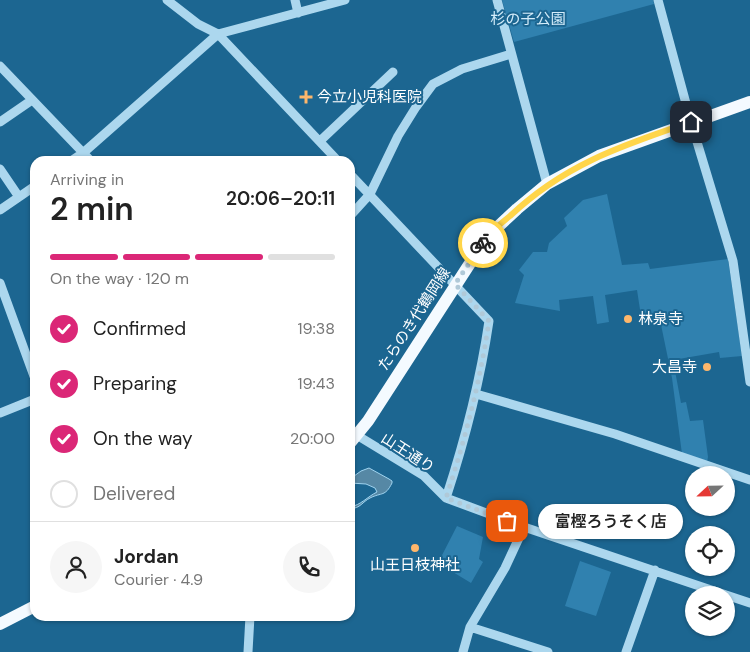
<!DOCTYPE html>
<meta charset="utf-8">
<style>
body{margin:0;font-family:"DM Sans","Noto Sans JP",sans-serif;background:#f6f6f6;color:#222;height:100vh;display:flex;flex-direction:column;font-size:19px;white-space:nowrap}
*{box-sizing:border-box;margin:0}
p{font-size:16px;color:#767676}
.icon{flex:none;width:28px;height:28px;fill:none;stroke:currentColor;stroke-width:2;stroke-linecap:round;stroke-linejoin:round}
.map{position:relative;flex:1;overflow:hidden}
.drawer{position:absolute;left:30px;top:156px;width:325px;height:465px;display:flex;flex-direction:column;background:#fff;border-radius:15px;box-shadow:0 1px 4px #0004}
.drawer>*{flex:none}
.needle{width:32px;rotate:248deg}
.tools{position:absolute;left:685px;top:466px;display:grid;gap:10px}
.tools a{display:grid;place-items:center;width:50px;height:50px;border-radius:50%;background:#fff;box-shadow:0 1px 4px #0004;font-size:25px}
.pin{position:absolute;display:grid;place-items:center;width:42px;height:42px;color:#fff;margin:-21px;border-radius:10px;box-shadow:0 2px 8px #0006}
.courier{position:absolute;display:grid;place-items:center;width:50px;height:50px;margin:-25px;border:4px solid #ffd54a;border-radius:50%;background:#fff;color:#222;box-shadow:0 1px 6px #0007}
.bubble{position:absolute;height:35px;border-radius:18px;background:#fff;box-shadow:0 1px 4px #0004;font-size:16px;font-weight:600;line-height:35px;text-align:center}
.overview em{font-style:normal;font-weight:600}
.overview div{display:flex;flex-direction:column-reverse}
.overview{display:flex;align-items:center;justify-content:space-between;height:85px;padding:0 20px}
h1{font-size:32px;font-weight:600;line-height:38px}
.bar{display:grid;grid-template-columns:repeat(4,1fr);gap:8px 5px;align-content:center;height:60px;padding:0 20px}
.bar i{height:6px;border-radius:4px;background:#e0e0e0}
.bar .active{background:#db2777}
.bar p{grid-column:span 4}
.line{display:flex;align-items:center;gap:12px;padding:0 20px;border-top:1px solid #e0e0e0}
.line div{flex:1}
.round{display:grid;place-items:center;flex:none;width:52px;height:52px;border-radius:26px;background:#f6f6f6}
ol{padding:0 20px;list-style:none}
li{display:flex;align-items:center;gap:15px;height:55px}
li p{margin-inline-start:auto}
li .icon{padding:5px;border-radius:50%;background:#db2777;color:#fff;stroke-width:4}
li:last-child{color:#767676}
li i{width:28px;height:28px;border:2px solid #e0e0e0;border-radius:50%}
.map>svg:first-child{display:block}
</style>
<div class="map">
<svg width="750" height="652" viewBox="0 0 750 652">
<rect width="100%" height="100%" fill="#1c6691"/>
<path fill="#3081af" d="M 502,0 L 653,0 L 654,4 L 514,42 Z
M 607,194 L 622,265 L 648,263 L 650,269 L 728,259 L 742,356 L 720,358 L 719,352 L 673,360 L 681,403 L 686,402 L 690,421 L 703,420 L 708,457 L 707,462 L 682,454 L 672,378 L 659,315 L 641,316 L 637,290 L 605,295 L 609,322 L 597,324 L 593,296 L 559,300 L 560,311 L 515,303 L 524,275 L 519,270 L 533,252 L 547,252 L 549,243 L 567,226 L 564,218 L 583,200 Z
M 457,526 L 483,537 L 479,559 L 483,562 L 471,583 L 438,563 Z
M 580,561 L 611,572 L 596,616 L 565,606 Z"/>
<path fill="#5688a5" stroke="#a0d4f0" d="M 369,468 L 389,479 L 392,481 L 392,483 C 385,497 382,492 370,498 C 362,502 361,508 350,509 L 350,507 C 361,505 367,497 377,492 L 375,488 L 366,484 L 350,483 L 350,479 L 361,471 Z"/>
<g fill="none" stroke-linecap="round" stroke-linejoin="round">
<path stroke="#acd7ee" stroke-width="9" d="M 167,0 L 198,24 L 218,34 L 338,161
M 295,0 L 298,13
M 497,0 L 547,184
M 658,0 L 691,122 L 733,261 L 750,382
M 0,66 L 91,161
M 0,122 L 32,100
M 320,141 L 393,72
M 71,161 L 83,153 L 218,34 L 345,0
M 0,169 L 19,197
M 350,174 L 489,321 C 480,382 465,440 446,498
M 0,210 L 35,186
M 350,216 L 370,194 L 398,136 L 416,107 L 433,84 L 462,69 L 511,54
M 0,283 L 35,379
M 476,394 L 615,434 L 750,480
M 0,413 L 35,399
M 350,431 L 424,476 L 446,498 L 524,527 L 726,595
M 726,595 L 750,603
M 470,627 L 548,652
M 248,652 L 250,616
M 463,652 L 470,627 L 505,568 L 524,527
M 626,652 L 655,570"/>
<path stroke="#f4faff" stroke-width="12" d="M 350,443 L 368,421 L 487,237 L 517,209 L 547,184 L 599,156 L 750,102
M 0,624 L 35,606"/>
</g>
<g fill="none" stroke-linecap="round" stroke-linejoin="round">
<path stroke="#b0c9d8" stroke-width="5" stroke-dasharray="0 9" d="M 483,243 L 455,284 L 489,321 C 480,382 465,440 446,498 L 507,521"/>
<path stroke="#ffd54a" stroke-width="6" d="M 483,243 C 490,232 500,224 510,216 C 565,164 621,146 691,122"/>
</g>
<g fill="#feb76b" stroke="#1c6691" stroke-width="2">
<path d="M303.5 89.5h5v5h5v5h-5v5h-5v-5h-5v-5h5z"/>
<circle cx="628" cy="319" r="5"/>
<circle cx="707" cy="367" r="5"/>
<circle cx="415" cy="548" r="5"/>
</g>
<g text-anchor="middle" stroke-width="4" stroke-linejoin="round" paint-order="stroke">
<g font-size="15" fill="#d3ecfa" stroke="#1c6691">
<text x="528" y="24">杉の子公園</text>
</g>
<g font-size="15" fill="#fff" stroke="#1c6691" text-anchor="start">
<text x="317" y="102">今立小児科医院</text>
<text x="638" y="324">林泉寺</text>
<text x="697" y="372" text-anchor="end">大昌寺</text>
<text x="415" y="570" text-anchor="middle">山王日枝神社</text>
</g>
<g font-size="15" fill="#fff" stroke="#1c6691">
<text transform="translate(414 319) rotate(-57)" y="5">たらのき代鶴岡線</text>
<text transform="translate(408 453) rotate(33)" y="5">山王通り</text>
</g>
</g>
</svg>
<div class="tools">
<a><svg class="needle" viewBox="-14 -14 28 28"><path d="M0-13l5 13h-10z" fill="#e53935"/><path d="M0 13l5-13h-10z" fill="#767676"/></svg></a>
<a><svg class="icon" aria-label="locate" viewBox="0 0 24 24"><circle cx="12" cy="12" r="6"/><path d="M12 2v4M12 18v4M2 12h4M18 12h4"/></svg></a>
<a><svg class="icon" aria-label="layers" viewBox="0 0 24 24"><path d="M12 4l9 5-9 5-9-5zM3 14l9 5 9-5"/></svg></a>
</div>
<div class="pin" style="left:507px;top:521px;background:#ea580c"><svg class="icon" aria-label="bag" viewBox="0 0 24 24"><path d="M5 8h14l-1 12H6zM9 8a3 3 0 0 1 6 0"/></svg></div>
<div class="pin" style="left:691px;top:122px;background:#1f2937"><svg class="icon" aria-label="home" viewBox="0 0 24 24"><path d="M3 11l9-7 9 7M6 9v11h12V9"/></svg></div>
<div class="courier" style="left:483px;top:243px"><svg class="icon" aria-label="bike" viewBox="0 0 24 24"><circle cx="6" cy="16" r="4"/><circle cx="18" cy="16" r="4"/><path d="M6 16l4-8h5l3 8M10 8l3 8H6M13 5h3"/></svg></div>
<div class="bubble" style="left:538px;top:504px;width:145px">富樫ろうそく店</div>
<section class="drawer">
<div class="overview"><div><h1>2 min</h1><p>Arriving in</p></div><em>20:06–20:11</em></div>
<div class="bar"><i class="active"></i><i class="active"></i><i class="active"></i><i></i><p>On the way · 120 m</p></div>
<ol>
<li><svg class="icon" aria-label="check" viewBox="0 0 24 24"><path d="M5 12l5 5 9-10"/></svg>Confirmed<p>19:38</p></li>
<li><svg class="icon" aria-label="check" viewBox="0 0 24 24"><path d="M5 12l5 5 9-10"/></svg>Preparing<p>19:43</p></li>
<li><svg class="icon" aria-label="check" viewBox="0 0 24 24"><path d="M5 12l5 5 9-10"/></svg>On the way<p>20:00</p></li>
<li><i></i>Delivered</li>
</ol>
<div class="line" style="height:90px"><a class="round"><svg class="icon" aria-label="person" viewBox="0 0 24 24"><circle cx="12" cy="8" r="4"/><path d="M4 21q1-7 8-7t8 7"/></svg></a><div><b>Jordan</b><p>Courier · 4.9</p></div><a class="round"><svg class="icon" aria-label="phone" viewBox="0 0 24 24"><path d="M5 4h4l2 5-3 2q2 4 5 5l2-3 5 2v4C11 20 4 13 5 4z"/></svg></a></div>
</section>
</div>
